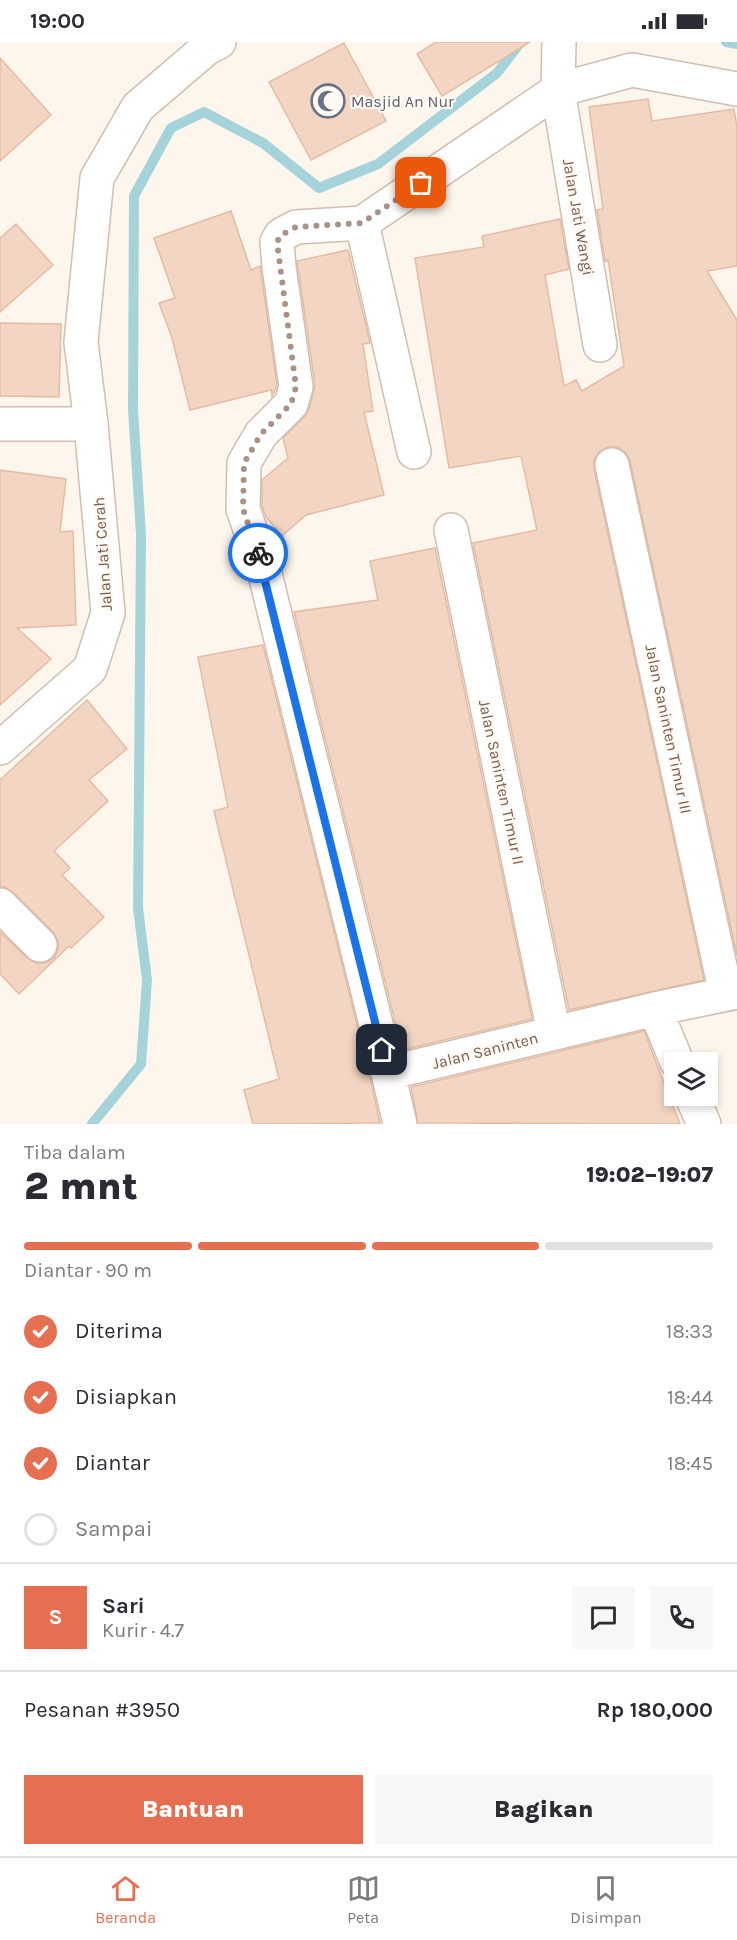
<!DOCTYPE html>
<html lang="id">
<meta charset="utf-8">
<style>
body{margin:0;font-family:Karla,sans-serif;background:#f7f7f7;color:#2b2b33;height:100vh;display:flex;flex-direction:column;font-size:22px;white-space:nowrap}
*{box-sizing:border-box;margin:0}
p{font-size:20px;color:#7c7c81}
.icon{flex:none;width:33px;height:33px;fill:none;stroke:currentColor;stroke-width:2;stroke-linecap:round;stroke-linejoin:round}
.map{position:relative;height:1082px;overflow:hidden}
.drawer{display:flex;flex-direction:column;background:#fff;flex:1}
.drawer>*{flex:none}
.fabs{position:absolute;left:664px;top:1010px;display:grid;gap:12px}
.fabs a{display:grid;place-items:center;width:54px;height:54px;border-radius:0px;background:#fff;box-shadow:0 3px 9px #0003;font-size:30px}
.pin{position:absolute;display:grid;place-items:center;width:51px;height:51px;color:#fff;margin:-26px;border-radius:12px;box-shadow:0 3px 9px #0006}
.courier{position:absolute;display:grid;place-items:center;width:60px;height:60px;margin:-30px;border:4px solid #1a73e8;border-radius:50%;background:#fff;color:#222;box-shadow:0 2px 8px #0007}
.summary em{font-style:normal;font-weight:800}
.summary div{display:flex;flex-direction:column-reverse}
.summary{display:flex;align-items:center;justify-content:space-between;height:102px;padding:0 24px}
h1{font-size:39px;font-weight:800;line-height:45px}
.bar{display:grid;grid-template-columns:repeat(4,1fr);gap:9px 6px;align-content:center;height:72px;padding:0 24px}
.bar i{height:8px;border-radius:4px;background:#e1e1e2}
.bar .on{background:#e76f51}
.bar p{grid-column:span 4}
.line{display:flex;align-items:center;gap:15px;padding:0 24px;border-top:2px solid #e1e1e2}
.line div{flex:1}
.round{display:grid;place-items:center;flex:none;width:63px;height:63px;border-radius:0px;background:#f7f7f7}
ol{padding:0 24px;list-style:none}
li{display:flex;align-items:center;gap:18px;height:66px}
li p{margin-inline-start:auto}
li .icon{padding:6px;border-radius:50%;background:#e76f51;color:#fff;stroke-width:4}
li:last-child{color:#7c7c81}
li i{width:33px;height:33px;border:3px solid #e1e1e2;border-radius:50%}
.primary-button{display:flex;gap:12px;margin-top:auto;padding:12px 24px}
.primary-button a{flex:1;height:69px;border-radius:0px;background:#e76f51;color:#fff;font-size:24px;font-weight:800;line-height:69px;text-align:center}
.primary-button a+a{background:#f7f7f7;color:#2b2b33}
.status{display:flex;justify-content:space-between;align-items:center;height:42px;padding:0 30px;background:#fff;direction:ltr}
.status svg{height:16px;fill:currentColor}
.dock{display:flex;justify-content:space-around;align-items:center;height:84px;border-top:2px solid #e1e1e2;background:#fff;font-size:16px;color:#7c7c81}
.dock a{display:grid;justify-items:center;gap:3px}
.dock .on{color:#e76f51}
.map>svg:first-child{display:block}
</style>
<div class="status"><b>19:00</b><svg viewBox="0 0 49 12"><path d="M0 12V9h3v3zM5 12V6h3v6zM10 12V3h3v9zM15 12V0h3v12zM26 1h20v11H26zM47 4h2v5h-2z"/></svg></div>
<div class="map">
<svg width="737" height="1082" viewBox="0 0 737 1082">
<rect width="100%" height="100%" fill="#fdf6ec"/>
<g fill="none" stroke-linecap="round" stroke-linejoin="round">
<path stroke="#a5d3da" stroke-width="10" d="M 726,0 L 737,2
M 92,1082 L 141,1022 L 147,938 L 138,866 L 141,493 L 133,367 L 134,154 L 171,86 L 204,70 L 263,101 L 319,146 L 378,122 L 497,31 L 521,0"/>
</g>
<path fill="#f3d5c3" stroke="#e6bba3" stroke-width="1.5" d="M 436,0 L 530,0 L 442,54 L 417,12 Z
M 344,1 L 386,79 L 311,118 L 269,40 Z
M 0,16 L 51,73 L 0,119 Z
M 648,57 L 652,79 L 734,67 L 737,85 L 737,224 L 707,229 L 737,278 L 737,914 L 630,419 L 626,411 L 618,405 L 608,405 L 600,409 L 594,417 L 594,427 L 704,938 L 569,968 L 473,501 L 537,488 L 521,414 L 449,426 L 415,216 L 484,205 L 482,194 L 560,177 L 569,227 L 545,233 L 564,344 L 576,338 L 582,349 L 624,324 L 608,218 L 605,219 L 597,168 L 603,167 L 589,65 Z
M 231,169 L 251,228 L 260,224 L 277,344 L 272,354 L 271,348 L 190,368 L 172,296 L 159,261 L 175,256 L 154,196 Z
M 16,182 L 53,223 L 0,270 L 0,196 Z
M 348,208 L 370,301 L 363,302 L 373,369 L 364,370 L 384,453 L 306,473 L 282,494 L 266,475 L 262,464 L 262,438 L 288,416 L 283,396 L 304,375 L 309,368 L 315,343 L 297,219 Z
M 0,281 L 61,282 L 59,355 L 0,354 Z
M 0,428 L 66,437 L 60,490 L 73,489 L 76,583 L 17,586 L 51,617 L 0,663 Z
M 435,506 L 532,977 L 402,1008 L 294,570 L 378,558 L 370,519 Z
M 263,603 L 370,1035 L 380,1081 L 253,1082 L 244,1048 L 279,1037 L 214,769 L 228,765 L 198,615 Z
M 87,658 L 127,707 L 89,738 L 108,759 L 54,809 L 70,826 L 62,833 L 104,875 L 71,906 L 69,904 L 19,952 L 0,932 L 0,890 L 27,916 L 36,921 L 45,921 L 54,916 L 58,908 L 58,899 L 53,890 L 13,850 L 5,845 L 0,845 L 0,738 Z
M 644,989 L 680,1082 L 418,1081 L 411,1045 Z"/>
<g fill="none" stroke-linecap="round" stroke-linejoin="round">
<defs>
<path id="minor" d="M 559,0 L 558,48 L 600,303
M 737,47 L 632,28 L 558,48 L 362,181 L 296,185 L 281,193 L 277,200 L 279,225 L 296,345 L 291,362 L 261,392 L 244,421 L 243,467 L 263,524 L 388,1031 L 655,967 L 737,950
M 362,181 L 414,410
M 0,382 L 91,382 L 81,300 L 97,136 L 138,65 L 207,6 L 219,0
M 612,423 L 726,952
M 451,488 L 554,991
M 0,706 L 90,627 L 108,571 L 91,382
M 0,863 L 40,903
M 655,967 L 677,1020
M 388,1031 L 400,1082
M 691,1053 L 704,1082"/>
</defs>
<use href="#minor" stroke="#d1beb0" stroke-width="36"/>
<use href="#minor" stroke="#fff" stroke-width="33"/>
</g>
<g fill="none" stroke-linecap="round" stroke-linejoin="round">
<path stroke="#a89285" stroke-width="6" stroke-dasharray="0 10.8" d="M 258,511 L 243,467 L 244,421 L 261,392 L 291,362 L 296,345 L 277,200 L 281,193 L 296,185 L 362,181 L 421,141"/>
<path stroke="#1a73e8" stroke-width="8" d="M 258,511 L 382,1008"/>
</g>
<defs>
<symbol id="mosque-ring" viewBox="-11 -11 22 22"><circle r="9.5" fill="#fffaf3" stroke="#6b7280" stroke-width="1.5"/><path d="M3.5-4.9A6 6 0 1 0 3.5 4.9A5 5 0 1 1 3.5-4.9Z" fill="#6b7280"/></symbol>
</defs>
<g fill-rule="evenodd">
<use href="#mosque-ring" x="309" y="40" width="38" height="38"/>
</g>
<g text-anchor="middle" stroke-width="4.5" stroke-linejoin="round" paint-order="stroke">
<g font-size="16" fill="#5b616d" stroke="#fffaf3" text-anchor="start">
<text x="351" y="65">Masjid An Nur</text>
</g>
<g font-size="16" fill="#7a5c4d" stroke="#fffaf3">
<text transform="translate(579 175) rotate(80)" y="6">Jalan Jati Wangi</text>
<text transform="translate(102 512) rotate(-94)" y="6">Jalan Jati Cerah</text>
<text transform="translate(669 687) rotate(78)" y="6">Jalan Saninten Timur III</text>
<text transform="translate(502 740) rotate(78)" y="6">Jalan Saninten Timur II</text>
<text transform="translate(485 1008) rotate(-14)" y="6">Jalan Saninten</text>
</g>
</g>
</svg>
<div class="fabs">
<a><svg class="icon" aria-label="layers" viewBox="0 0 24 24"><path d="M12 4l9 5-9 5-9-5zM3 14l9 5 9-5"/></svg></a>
</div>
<div class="pin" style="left:421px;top:141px;background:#ea580c"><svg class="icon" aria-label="bag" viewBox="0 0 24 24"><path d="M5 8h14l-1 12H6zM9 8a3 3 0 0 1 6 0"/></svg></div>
<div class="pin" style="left:382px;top:1008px;background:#1f2937"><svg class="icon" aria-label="home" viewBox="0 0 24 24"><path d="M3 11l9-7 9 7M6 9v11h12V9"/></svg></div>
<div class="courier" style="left:258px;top:511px"><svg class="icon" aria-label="bike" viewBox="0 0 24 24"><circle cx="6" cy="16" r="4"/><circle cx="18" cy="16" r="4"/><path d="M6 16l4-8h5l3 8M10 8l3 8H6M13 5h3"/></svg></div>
</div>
<section class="drawer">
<div class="summary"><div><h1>2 mnt</h1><p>Tiba dalam</p></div><em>19:02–19:07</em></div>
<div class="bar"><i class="on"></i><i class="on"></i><i class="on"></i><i></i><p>Diantar · 90 m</p></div>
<ol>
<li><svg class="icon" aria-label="check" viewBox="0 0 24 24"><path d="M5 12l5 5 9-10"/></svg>Diterima<p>18:33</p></li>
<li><svg class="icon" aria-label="check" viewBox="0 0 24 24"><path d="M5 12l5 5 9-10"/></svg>Disiapkan<p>18:44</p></li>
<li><svg class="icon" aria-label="check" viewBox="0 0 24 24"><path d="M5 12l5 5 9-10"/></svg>Diantar<p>18:45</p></li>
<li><i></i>Sampai</li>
</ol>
<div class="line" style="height:108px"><b class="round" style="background:#e76f51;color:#fff">S</b><div><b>Sari</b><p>Kurir · 4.7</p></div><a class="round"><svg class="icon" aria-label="chat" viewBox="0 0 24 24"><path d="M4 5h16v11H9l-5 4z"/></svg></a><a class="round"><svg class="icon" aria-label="phone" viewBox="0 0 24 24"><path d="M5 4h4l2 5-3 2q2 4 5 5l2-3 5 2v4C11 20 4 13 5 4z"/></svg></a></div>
<div class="line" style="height:78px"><div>Pesanan #3950</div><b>Rp 180,000</b></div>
<div class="primary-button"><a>Bantuan</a><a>Bagikan</a></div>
</section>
<nav class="dock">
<a class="on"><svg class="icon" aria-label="home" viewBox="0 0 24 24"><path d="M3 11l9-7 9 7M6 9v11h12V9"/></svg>Beranda</a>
<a><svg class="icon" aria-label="map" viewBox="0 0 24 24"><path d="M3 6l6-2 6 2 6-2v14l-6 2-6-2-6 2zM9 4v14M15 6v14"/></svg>Peta</a>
<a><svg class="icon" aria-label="saved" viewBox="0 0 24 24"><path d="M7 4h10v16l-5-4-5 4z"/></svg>Disimpan</a>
</nav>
